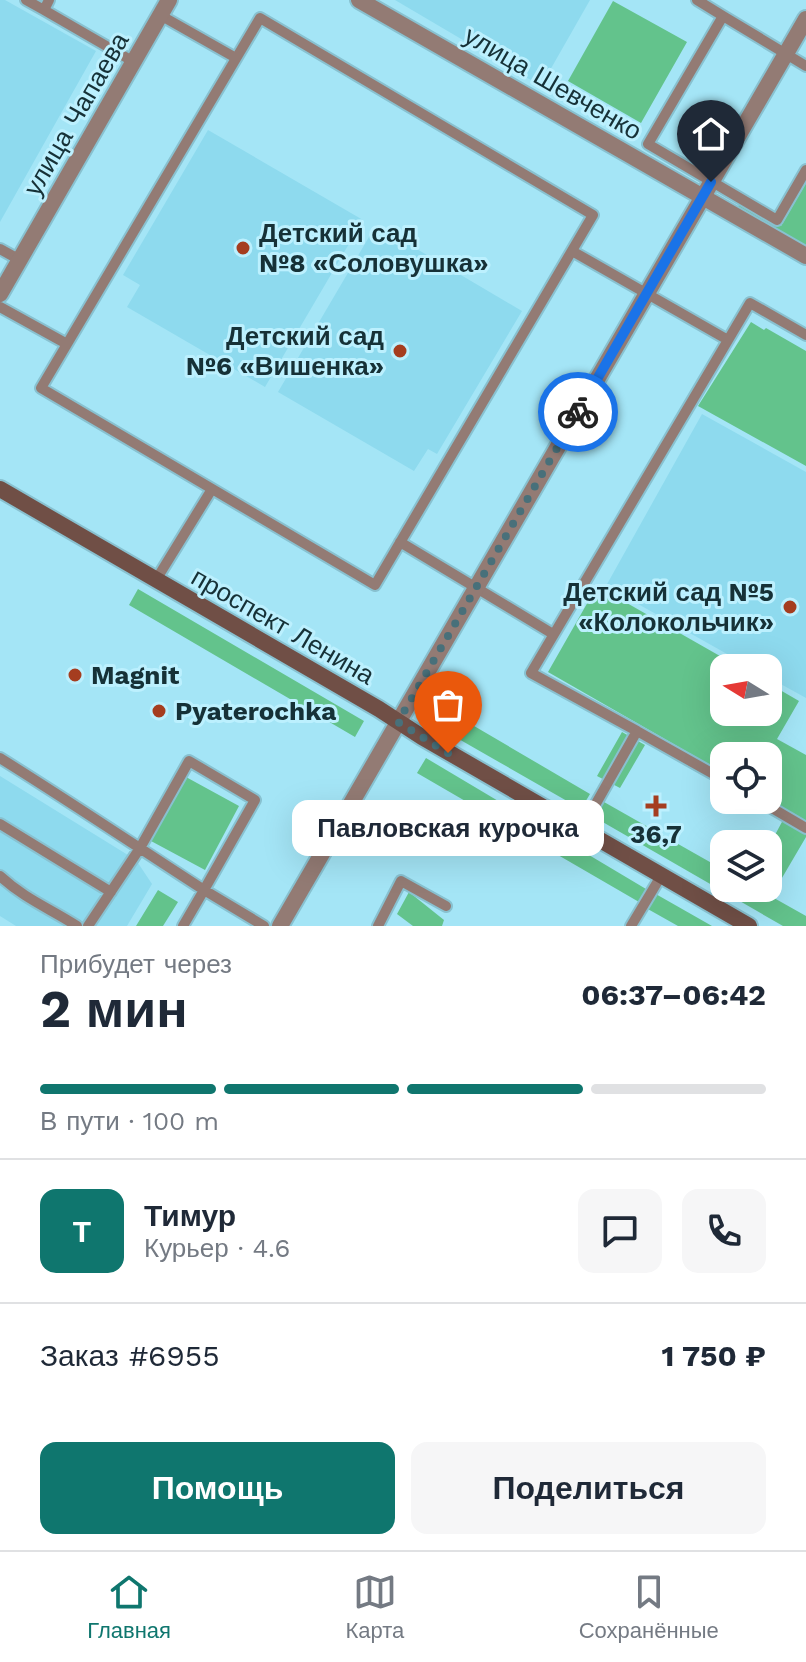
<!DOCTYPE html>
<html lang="ru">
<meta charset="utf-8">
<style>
body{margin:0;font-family:"Work Sans",sans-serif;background:#f6f6f7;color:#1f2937;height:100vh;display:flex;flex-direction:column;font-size:30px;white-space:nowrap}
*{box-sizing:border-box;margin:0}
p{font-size:26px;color:#747a83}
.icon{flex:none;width:44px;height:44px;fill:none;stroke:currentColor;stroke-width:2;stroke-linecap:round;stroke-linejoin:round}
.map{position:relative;height:926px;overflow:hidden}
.sheet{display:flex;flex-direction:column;background:#fff;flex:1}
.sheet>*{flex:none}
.needle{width:52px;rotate:281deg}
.buttons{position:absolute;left:710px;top:654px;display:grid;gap:16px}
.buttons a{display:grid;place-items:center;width:72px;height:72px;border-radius:16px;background:#fff;box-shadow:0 8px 32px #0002;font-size:40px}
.pin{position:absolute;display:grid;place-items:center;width:68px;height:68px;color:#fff;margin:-82px -34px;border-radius:50% 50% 50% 0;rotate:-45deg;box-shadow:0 0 8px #0007}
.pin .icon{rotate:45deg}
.courier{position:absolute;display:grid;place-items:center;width:80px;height:80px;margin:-40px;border:6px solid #1a73e8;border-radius:50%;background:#fff;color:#222;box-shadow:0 2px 10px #0007}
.bubble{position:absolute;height:56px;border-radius:16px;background:#fff;box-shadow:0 8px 32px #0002;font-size:26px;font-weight:700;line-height:56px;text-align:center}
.overview em{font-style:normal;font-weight:700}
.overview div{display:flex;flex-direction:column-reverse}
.overview{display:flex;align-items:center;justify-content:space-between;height:136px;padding:0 40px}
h1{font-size:52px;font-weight:700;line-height:60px}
.bar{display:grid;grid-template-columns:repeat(4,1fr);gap:12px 8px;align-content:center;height:96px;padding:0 40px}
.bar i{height:10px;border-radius:6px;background:#e0e1e3}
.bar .on{background:#0f766e}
.bar p{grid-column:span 4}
.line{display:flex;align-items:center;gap:20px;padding:0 40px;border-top:2px solid #e0e1e3}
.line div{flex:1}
.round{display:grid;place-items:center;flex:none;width:84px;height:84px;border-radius:16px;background:#f6f6f7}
.button{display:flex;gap:16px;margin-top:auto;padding:16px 40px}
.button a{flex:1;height:92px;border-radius:16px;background:#0f766e;color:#fff;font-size:32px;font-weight:700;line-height:92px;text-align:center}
.button a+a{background:#f6f6f7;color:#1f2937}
.dock{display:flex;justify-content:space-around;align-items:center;height:112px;border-top:2px solid #e0e1e3;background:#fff;font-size:22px;color:#747a83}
.dock a{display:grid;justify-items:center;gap:4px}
.dock .on{color:#0f766e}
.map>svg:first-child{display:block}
</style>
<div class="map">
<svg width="806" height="926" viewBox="0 0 806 926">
<rect width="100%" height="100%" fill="#a4e5f6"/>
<path fill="#8edaee" d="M 0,0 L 5,0 L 96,51 L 0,222 Z
M 395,0 L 590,0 L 541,86 Z
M 208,130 L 363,220 L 265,387 L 127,307 L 140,285 L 123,275 Z
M 376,225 L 522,311 L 437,454 L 428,449 L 414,471 L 278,392 Z
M 702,414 L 806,472 L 806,698 L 768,677 L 768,668 L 752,668 L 606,586 Z
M 0,776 L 136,860 L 152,884 L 127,926 L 16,926 L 0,916 Z"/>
<path fill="#63c38c" d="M 613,1 L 687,42 L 641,123 L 568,81 Z
M 806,183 L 806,265 L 730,221 L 740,203 L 781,226 Z
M 751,322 L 764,330 L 766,328 L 806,351 L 806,466 L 698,406 Z
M 597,586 L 741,668 L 724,668 L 724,712 L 768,712 L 768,683 L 799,701 L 777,739 L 806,755 L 806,821 L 768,799 L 768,756 L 724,756 L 724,773 L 548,672 Z
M 138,589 L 364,721 L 355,737 L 129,605 Z
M 445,709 L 590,794 L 581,809 L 436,726 Z
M 622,732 L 645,745 L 620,788 L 597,776 Z
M 426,758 L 646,889 L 639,902 L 417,773 Z
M 186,777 L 239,806 L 205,870 L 151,841 Z
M 604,802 L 724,870 L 724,888 L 756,888 L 806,916 L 806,926 L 783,926 L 594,817 Z
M 783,820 L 806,834 L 806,837 L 779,883 L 768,876 L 768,848 Z
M 158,890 L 178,902 L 163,926 L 136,926 Z
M 409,892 L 444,920 L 442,926 L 413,926 L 397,914 Z
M 654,893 L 712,926 L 678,926 L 646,908 Z"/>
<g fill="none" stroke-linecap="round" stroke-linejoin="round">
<defs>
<path id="lane" d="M 26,0 L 44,10
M 49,0 L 44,10 L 134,62
M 697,0 L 723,16 L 648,144 L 777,220 L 806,170
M 160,15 L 236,58
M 723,16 L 806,66
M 260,18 L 593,215 L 375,585 L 41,388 Z
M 0,249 L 20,260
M 572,251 L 728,340
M 0,307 L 67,344
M 400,542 L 553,634
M 156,580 L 212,489
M 637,731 L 531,673 L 750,303 L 806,335
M 0,758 C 69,801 136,846 204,890 L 255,800 L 189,761 L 140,848 L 88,926
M 758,800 L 806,828
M 0,824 L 111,892
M 581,830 L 637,731 L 724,780
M 0,876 C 25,899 49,908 77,926
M 183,926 L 204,890 L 264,926
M 378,926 L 401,881 L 446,906
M 631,926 L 661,876"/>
<path id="street" d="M 359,0 L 806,256
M 0,294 L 169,0
M 280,926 L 806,19"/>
<path id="secondary" d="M 0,489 L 379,709 L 422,737 L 749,926"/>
</defs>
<use href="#lane" stroke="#88c1d0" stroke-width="14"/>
<use href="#street" stroke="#88c1d0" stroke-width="20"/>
<use href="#secondary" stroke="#88c1d0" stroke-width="20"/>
<use href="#lane" stroke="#937b74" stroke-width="10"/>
<use href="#street" stroke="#937b74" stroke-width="16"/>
<use href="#secondary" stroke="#704f46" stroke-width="16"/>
</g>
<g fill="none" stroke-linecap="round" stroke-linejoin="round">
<path stroke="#48707a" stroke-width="8" stroke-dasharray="0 14.4" d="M 448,753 L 398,722 L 578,412"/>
<path stroke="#1a73e8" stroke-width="10" d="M 578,412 L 711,182"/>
</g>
<g fill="#a53d1f" stroke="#bcf0fe" stroke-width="3">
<circle cx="243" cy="248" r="8"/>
<circle cx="400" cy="351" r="8"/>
<circle cx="790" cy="607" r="8"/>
<circle cx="75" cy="675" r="8"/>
<circle cx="159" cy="711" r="8"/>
<path d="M652 794h8v8h8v8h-8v8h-8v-8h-8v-8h8z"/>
</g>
<g text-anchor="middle" stroke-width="6" stroke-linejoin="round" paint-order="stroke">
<g font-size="26" fill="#163137" stroke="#bcf0fe">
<text transform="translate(553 83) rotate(30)" y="9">улица Шевченко</text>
<text transform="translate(76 114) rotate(-60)" y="9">улица Чапаева</text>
<text transform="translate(283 626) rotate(30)" y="9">проспект Ленина</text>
</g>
<g font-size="26" font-weight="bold" fill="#163137" stroke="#bcf0fe" text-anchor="start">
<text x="259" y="242">Детский сад<tspan x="259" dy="30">№8 «Соловушка»</tspan></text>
<text x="384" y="345" text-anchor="end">Детский сад<tspan x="384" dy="30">№6 «Вишенка»</tspan></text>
<text x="774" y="601" text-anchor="end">Детский сад №5<tspan x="774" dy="30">«Колокольчик»</tspan></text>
<text x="91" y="684">Magnit</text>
<text x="175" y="720">Pyaterochka</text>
<text x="656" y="843" text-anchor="middle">36,7</text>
</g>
</g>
</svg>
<div class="buttons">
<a><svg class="needle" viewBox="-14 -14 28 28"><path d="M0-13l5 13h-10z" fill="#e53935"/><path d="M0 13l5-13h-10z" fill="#747a83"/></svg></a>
<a><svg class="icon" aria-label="locate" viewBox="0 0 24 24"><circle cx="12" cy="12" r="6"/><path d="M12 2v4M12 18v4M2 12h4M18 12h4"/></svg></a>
<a><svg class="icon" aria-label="layers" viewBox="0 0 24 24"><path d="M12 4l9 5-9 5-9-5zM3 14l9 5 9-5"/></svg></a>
</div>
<div class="pin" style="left:448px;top:753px;background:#ea580c"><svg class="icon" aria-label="bag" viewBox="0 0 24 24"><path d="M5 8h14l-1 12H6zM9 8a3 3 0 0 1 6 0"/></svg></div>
<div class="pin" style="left:711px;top:182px;background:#1f2937"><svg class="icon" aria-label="home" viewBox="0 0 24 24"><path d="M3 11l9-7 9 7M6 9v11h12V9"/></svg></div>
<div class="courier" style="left:578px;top:412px"><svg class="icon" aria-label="bike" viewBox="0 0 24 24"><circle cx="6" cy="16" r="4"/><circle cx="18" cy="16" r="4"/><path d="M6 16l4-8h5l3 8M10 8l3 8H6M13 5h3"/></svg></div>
<div class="bubble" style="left:292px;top:800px;width:312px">Павловская курочка</div>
</div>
<section class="sheet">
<div class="overview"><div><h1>2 мин</h1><p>Прибудет через</p></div><em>06:37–06:42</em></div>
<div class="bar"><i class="on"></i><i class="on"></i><i class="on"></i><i></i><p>В пути · 100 m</p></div>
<div class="line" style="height:144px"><b class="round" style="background:#0f766e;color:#fff">Т</b><div><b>Тимур</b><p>Курьер · 4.6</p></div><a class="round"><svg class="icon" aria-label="chat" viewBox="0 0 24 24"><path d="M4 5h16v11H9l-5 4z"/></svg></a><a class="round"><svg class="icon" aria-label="phone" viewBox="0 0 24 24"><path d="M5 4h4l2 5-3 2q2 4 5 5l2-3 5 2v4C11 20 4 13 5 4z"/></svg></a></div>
<div class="line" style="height:104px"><div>Заказ #6955</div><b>1 750 ₽</b></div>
<div class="button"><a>Помощь</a><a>Поделиться</a></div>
</section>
<nav class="dock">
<a class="on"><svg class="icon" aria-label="home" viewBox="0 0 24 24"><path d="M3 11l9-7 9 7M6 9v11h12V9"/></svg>Главная</a>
<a><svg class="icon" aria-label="map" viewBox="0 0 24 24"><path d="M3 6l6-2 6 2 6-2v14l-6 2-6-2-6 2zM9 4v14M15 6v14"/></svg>Карта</a>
<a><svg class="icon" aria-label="saved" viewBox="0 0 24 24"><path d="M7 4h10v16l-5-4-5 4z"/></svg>Сохранённые</a>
</nav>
